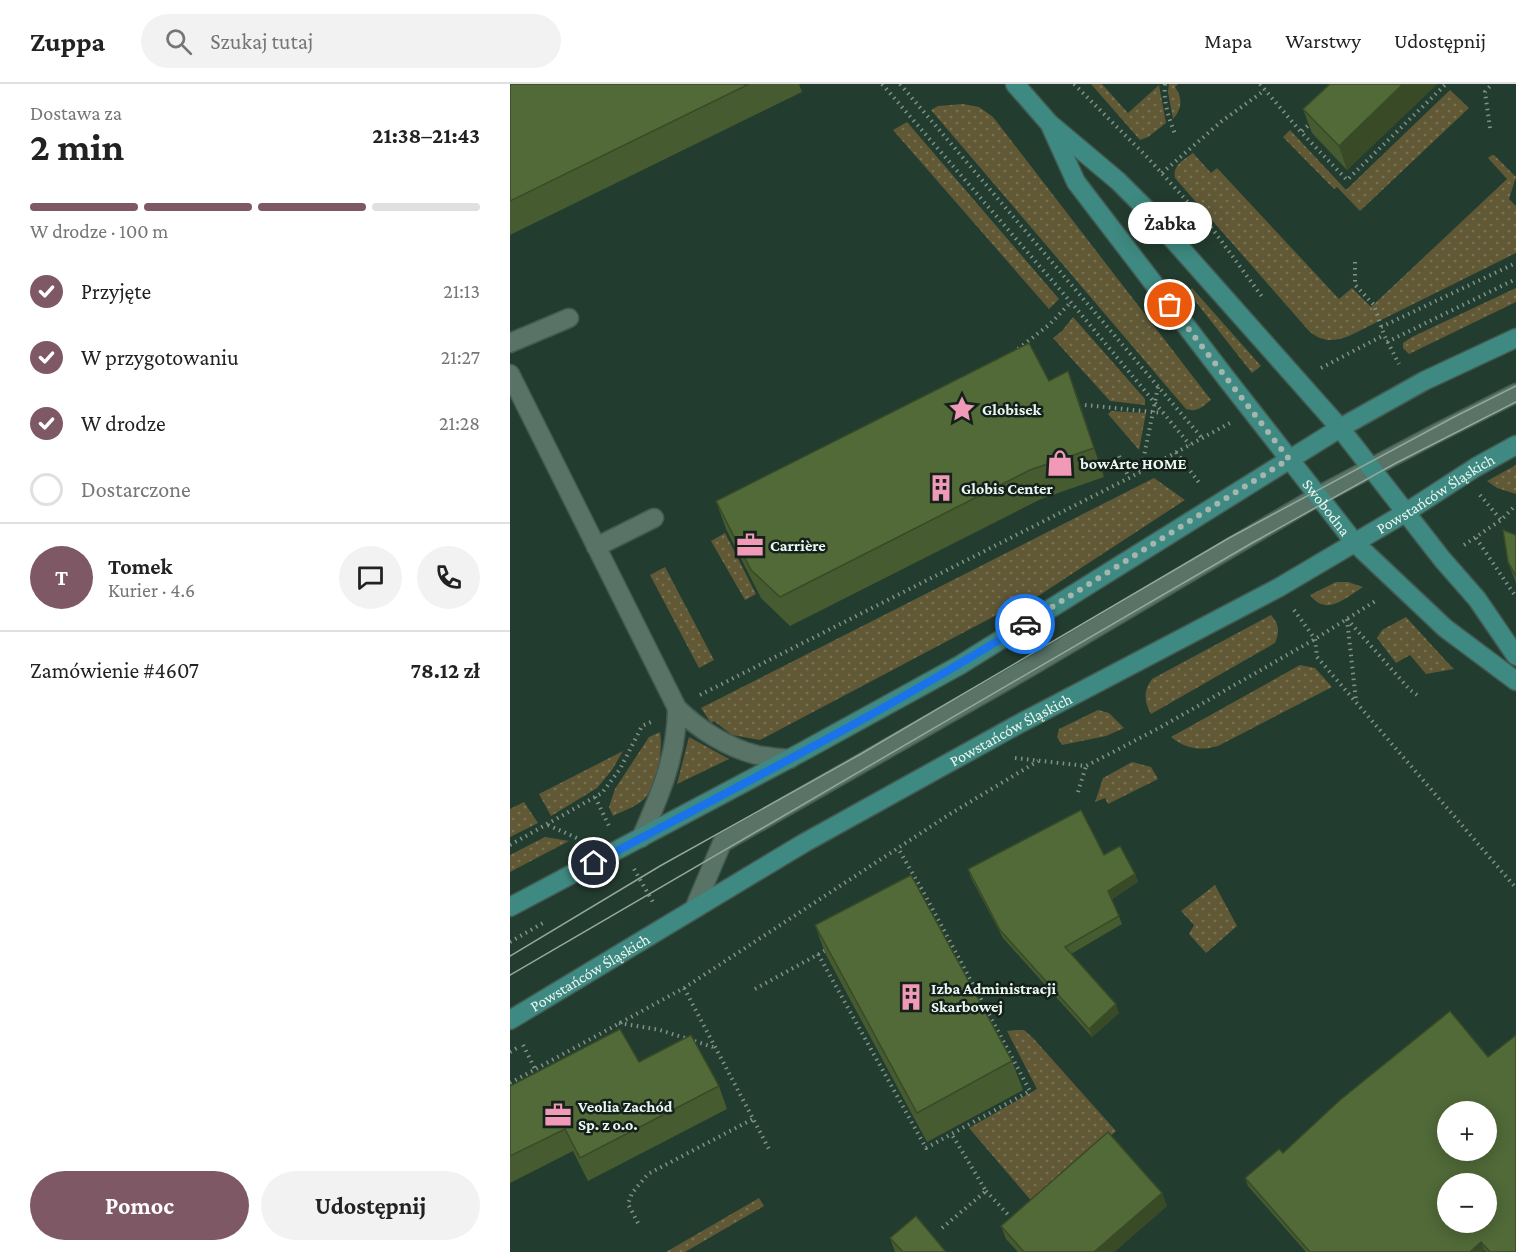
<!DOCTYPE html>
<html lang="pl">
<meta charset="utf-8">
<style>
body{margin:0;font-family:"Crimson Pro",serif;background:#f2f2f2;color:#222;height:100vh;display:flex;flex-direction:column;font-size:22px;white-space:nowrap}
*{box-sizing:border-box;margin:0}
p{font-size:20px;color:#767676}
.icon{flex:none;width:33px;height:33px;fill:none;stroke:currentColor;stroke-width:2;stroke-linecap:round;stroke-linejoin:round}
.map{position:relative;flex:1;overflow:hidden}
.drawer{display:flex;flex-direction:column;background:#fff;width:510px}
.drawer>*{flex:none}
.buttons{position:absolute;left:927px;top:1017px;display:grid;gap:12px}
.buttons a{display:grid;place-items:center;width:60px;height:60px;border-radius:50%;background:#fff;box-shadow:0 3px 15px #0003;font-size:30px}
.pin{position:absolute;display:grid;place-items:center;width:51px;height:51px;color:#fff;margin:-26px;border:3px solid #fff;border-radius:50%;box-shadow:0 2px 6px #0007}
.courier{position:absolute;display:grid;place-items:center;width:60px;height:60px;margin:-30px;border:4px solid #1a73e8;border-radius:50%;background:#fff;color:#222;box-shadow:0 2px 8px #0007}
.bubble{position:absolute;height:42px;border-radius:21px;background:#fff;box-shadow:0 3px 15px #0003;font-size:20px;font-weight:700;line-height:42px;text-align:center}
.summary em{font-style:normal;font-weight:700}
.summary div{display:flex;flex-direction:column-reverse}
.summary{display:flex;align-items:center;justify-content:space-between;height:102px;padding:0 30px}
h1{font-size:39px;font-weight:700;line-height:45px}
.bar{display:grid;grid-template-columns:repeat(4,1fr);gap:9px 6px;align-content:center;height:72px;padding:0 30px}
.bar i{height:8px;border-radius:4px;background:#e0e0e0}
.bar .on{background:#7f5865}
.bar p{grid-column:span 4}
.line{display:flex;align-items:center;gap:15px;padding:0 30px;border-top:2px solid #e0e0e0}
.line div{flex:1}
.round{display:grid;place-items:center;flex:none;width:63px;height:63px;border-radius:32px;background:#f2f2f2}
ol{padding:0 30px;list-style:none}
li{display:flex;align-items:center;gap:18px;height:66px}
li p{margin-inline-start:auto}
li .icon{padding:6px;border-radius:50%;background:#7f5865;color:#fff;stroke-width:4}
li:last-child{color:#767676}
li i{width:33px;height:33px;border:3px solid #e0e0e0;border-radius:50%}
.button{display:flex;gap:12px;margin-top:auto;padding:12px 30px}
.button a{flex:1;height:69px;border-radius:36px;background:#7f5865;color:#fff;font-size:24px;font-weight:700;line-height:69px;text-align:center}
.button a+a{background:#f2f2f2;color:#222}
header{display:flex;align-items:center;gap:36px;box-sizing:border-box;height:84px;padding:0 30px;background:#fff;border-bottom:2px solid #e0e0e0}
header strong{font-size:28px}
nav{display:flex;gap:33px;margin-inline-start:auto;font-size:21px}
.search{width:420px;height:54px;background:#f2f2f2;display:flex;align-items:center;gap:15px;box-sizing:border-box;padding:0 21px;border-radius:33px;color:#767676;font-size:22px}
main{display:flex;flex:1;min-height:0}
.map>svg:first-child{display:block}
</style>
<header>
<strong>Zuppa</strong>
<div class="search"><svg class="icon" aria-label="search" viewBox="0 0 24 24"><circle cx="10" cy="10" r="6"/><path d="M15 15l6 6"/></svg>Szukaj tutaj</div>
<nav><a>Mapa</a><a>Warstwy</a><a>Udostępnij</a></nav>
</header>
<main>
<section class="drawer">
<div class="summary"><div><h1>2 min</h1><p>Dostawa za</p></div><em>21:38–21:43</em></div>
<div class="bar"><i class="on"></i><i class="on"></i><i class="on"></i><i></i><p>W drodze · 100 m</p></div>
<ol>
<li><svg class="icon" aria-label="check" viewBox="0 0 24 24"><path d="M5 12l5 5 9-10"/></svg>Przyjęte<p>21:13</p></li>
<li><svg class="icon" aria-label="check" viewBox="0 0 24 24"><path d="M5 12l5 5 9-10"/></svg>W przygotowaniu<p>21:27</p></li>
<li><svg class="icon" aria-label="check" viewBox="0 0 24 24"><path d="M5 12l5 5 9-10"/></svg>W drodze<p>21:28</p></li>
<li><i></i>Dostarczone</li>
</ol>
<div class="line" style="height:108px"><b class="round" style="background:#7f5865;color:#fff">T</b><div><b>Tomek</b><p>Kurier · 4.6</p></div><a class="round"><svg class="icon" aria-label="chat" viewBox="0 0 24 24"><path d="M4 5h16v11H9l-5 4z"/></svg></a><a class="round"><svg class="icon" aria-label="phone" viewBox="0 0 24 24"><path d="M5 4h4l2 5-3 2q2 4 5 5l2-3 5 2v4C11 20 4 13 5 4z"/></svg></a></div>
<div class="line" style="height:78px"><div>Zamówienie #4607</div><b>78.12 zł</b></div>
<div class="button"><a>Pomoc</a><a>Udostępnij</a></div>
</section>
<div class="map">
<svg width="1006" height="1168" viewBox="0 0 1006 1168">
<defs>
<pattern id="grass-dots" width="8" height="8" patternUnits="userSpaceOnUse" patternTransform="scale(1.5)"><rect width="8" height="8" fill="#615936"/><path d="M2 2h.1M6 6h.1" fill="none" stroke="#787253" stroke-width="1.8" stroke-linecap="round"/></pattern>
</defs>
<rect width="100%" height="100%" fill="#233c30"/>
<path fill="url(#grass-dots)" d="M 581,0 L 592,0 L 618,29 L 649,1 L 656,39 L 638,53 L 630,56 Z
M 659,0 L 668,0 L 665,3 C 673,14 672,25 663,35 L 658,8 Z
M 940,6 L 959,24 L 850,127 L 827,103 L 824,105 L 773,53 L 780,46 L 836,106 Z
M 453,20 L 469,23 L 483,33 L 701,316 C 693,322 687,329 676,325 L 421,26 L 428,22 Z
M 397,38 L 549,215 L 539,225 L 383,46 Z
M 683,69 L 701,89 L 707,84 L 829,215 L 842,204 L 861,223 L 997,95 L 978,74 L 982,71 L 984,71 L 1006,93 L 999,115 L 1006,122 L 1006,169 L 839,252 C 823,258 812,258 799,247 L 665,94 C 662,81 674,76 683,69 Z
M 682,204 L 751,282 L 742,289 L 678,208 Z
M 1006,204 L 1006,218 L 899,270 L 893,264 L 893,259 L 902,253 Z
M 563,233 L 635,315 L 635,321 L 600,317 L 543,254 L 552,247 Z
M 601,327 L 636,329 L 629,366 L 598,330 Z
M 1006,381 L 1006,410 L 987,404 L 977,397 Z
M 644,394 L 675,416 L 499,531 L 496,526 L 250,656 L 222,651 L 204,637 L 201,639 L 191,624 Z
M 215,449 L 246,510 L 235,516 L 201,457 Z
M 155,483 L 204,576 L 189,584 L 140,491 Z
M 826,498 L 838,498 L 853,503 C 835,514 817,533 800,511 Z
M 761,531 C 769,540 770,547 765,559 L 641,630 C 634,617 633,607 642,595 Z
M 896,533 L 938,579 L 944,585 L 916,590 L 900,571 L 886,579 L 867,554 L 872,546 Z
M 790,581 L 805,584 L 822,603 L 708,662 C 690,667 676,665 661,653 Z
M 588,626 L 599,629 L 614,644 L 596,652 L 552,661 L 547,653 L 549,645 Z
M 150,648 C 153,665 148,699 136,713 C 129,722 112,727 103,732 L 99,723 L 105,705 L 139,653 Z
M 179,653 L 219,675 L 167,700 Z
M 113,667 L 102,686 L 87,704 L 41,732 L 29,710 Z
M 622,678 L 641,683 L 648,695 L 598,720 L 595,714 L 585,718 L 593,694 Z
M 14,718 L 28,739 L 0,753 L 0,725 Z
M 35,753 L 59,757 L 0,788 L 0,771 Z
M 705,801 L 727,842 L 696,869 L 679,850 L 684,841 L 671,827 Z
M 506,946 L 514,946 L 523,954 L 606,1047 L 524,1120 L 459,1044 L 527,1005 L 497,947 Z
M 249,1114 L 254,1122 L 175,1168 L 156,1168 Z"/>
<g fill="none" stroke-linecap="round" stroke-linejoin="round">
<defs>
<path id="lane" d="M 0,259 L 59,234
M 0,290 L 167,624 C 188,645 218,664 247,671 C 258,673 269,674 280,675
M 86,463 L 144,434
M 131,754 C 150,711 167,672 167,624
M 184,825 L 212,759 L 520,583 L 808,412 L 927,349 L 1006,309"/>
<g id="secondary">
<path d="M 505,0 L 539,39 L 608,97 L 635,124 L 830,344 L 932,475 L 967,515 L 1006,572"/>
<path id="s1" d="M 541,43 L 566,98 L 716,294 L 845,459 L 935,544 L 1006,597"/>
<path d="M 0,823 L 290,669 L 450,581 L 830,344 L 914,297 L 1006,254"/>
<path id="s2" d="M 0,936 L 294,759 L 505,642 L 768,504 L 895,429 L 966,383 L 1006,361"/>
</g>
</defs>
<use href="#lane" stroke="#435a50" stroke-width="21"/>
<use href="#secondary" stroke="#435a50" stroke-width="21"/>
<path stroke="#7f9389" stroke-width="4" stroke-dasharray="1.5 4.5" stroke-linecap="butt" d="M 372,0 L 565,223 L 680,361
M 390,0 L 692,354
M 564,0 L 638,74 L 704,147 L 753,214
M 655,0 C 653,17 659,35 665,50
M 750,0 L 791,48
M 802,38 L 791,48 L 837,96 L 936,0
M 980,44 L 975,8 L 982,0
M 652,89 L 712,37 L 755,6
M 845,178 L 845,201 L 864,221 L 874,251 L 889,280
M 871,243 L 1006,179
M 877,258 L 1006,195
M 508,265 L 540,240 L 561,218
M 811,284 L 874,251
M 575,321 L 653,329
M 666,368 L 690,400
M 609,372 L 619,394
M 631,387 L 648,303
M 970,411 L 991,436
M 966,454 L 1006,513
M 954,461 L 991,436 L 1006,421
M 784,526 L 805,555 L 807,573 L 1006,804
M 837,535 L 900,606 L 910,613
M 837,535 L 846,617
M 190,611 L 619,394 L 720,339
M 505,674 L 576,682 L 651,643 L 805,555 L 867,516
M 568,708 L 576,682
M 85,713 L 99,742
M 38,741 L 69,755
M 0,761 L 92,709 L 110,685 L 132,642 L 141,638
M 124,785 L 144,820
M 0,858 L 33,839
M 308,870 L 416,1064 L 520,1007 L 415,811 L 388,764
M 174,904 L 260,1067
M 245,905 L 318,865
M 109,939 L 150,946 L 203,963
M 13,961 L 25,985
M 0,968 L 10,962
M 0,999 L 174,904 L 440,730 L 528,677
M 476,1107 L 504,1137
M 128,1139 L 118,1120 L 122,1109 L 138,1090 L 243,1035
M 432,1144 L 476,1107 L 441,1049"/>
<use href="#lane" stroke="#597366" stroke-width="18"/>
<use href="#secondary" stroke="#3e8981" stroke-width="18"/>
<path stroke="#93a79d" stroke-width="1.5" d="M 0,872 L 150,782 L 349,671 L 719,454 L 944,333 L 1006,302
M 0,891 L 742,459 L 886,379 L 1006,318"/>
</g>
<path fill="#465b30" d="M 0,0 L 289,0 L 292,8 L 0,151 Z
M 820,0 L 927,0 L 837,86 L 802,49 L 793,25 Z
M 558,287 L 594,393 L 531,415 L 280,542 L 251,514 L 216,445 L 206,417 L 539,297 Z
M 1006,451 L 1006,499 L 998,478 Z
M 594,771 L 625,790 L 628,798 L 602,815 L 612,840 L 561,870 L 609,929 L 582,953 L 493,854 L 461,794 L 458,785 Z
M 305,841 L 502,977 L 513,1006 L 417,1058 L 315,869 Z
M 0,1002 L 209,1002 L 217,1025 L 78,1097 L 63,1067 L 0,1099 Z
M 773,1069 L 1006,1168 L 976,1168 L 974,1166 L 972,1168 L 796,1168 L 738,1102 L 735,1094 Z
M 652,1109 L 657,1122 L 604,1168 L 508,1168 L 496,1155 L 491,1142 Z
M 380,1154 L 436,1168 L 385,1168 Z"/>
<path fill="#394a27" d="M 893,0 L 927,0 L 837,86 L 829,62 Z
M 558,287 L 569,316 L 594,393 L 584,364 Z
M 625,790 L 628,798 L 601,815 L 598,807 Z
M 606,920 L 609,929 L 582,953 L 579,945 Z
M 652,1109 L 657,1122 L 604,1168 L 584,1168 Z
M 971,1158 L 974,1166 L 972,1168 L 960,1168 Z"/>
<path fill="#516a38" stroke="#394a27" stroke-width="1.5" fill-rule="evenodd" d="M 0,0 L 239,0 L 0,117 Z
M 820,0 L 893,0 L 829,62 L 793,25 Z
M 519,259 L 539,297 L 558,287 L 584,364 L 520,386 L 270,513 L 241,486 L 206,417 Z
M 993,446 L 1006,451 L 1006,492 L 998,478 Z
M 571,726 L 594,771 L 610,762 L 625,790 L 598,807 L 609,832 L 555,863 L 606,920 L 579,945 L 490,846 L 458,785 Z
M 401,791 L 502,977 L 407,1029 L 305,841 Z
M 940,927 L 978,973 L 1006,951 L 1006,1168 L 980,1168 L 971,1158 L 960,1168 L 800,1168 L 735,1094 L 769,1065 L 773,1069 L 830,1016 ZM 938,1028 L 976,1028 L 976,1066 L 938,1066 ZM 938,1100 L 976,1100 L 976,1138 L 938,1138 Z
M 110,945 L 129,978 L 181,951 L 209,1002 L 70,1074 L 55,1045 L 0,1072 L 0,1002 Z
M 598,1048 L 652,1109 L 584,1168 L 514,1168 L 491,1142 Z
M 406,1132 L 436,1168 L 393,1168 L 380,1154 Z"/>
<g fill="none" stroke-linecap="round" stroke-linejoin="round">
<path stroke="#a4b6ad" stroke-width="6" stroke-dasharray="0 10.8" d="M 515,540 L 779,375 L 660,221"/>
<path stroke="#1a73e8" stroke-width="8" d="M 84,779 C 229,702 376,627 515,540"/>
</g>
<defs>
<symbol id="sight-bare" viewBox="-9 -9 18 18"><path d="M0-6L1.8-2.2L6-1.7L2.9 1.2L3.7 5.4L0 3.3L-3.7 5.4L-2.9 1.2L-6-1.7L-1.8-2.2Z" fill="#f09ab7" stroke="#15201b" stroke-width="2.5" paint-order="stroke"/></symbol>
<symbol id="shop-bare" viewBox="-9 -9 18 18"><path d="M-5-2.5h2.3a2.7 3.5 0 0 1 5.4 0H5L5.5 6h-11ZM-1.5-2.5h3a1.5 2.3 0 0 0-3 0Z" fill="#f09ab7" stroke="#15201b" stroke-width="2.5" paint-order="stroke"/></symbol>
<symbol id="building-bare" viewBox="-9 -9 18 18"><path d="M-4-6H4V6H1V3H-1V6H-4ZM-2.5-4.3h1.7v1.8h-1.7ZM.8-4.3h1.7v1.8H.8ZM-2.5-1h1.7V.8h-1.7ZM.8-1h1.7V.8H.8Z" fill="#f09ab7" stroke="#15201b" stroke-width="2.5" paint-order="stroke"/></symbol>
<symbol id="office-bare" viewBox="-9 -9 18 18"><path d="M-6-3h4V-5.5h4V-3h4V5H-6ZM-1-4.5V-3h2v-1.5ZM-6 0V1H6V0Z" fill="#f09ab7" stroke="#15201b" stroke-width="2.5" paint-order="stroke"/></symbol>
</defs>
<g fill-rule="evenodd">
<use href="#sight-bare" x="433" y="306" width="38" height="38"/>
<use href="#shop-bare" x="531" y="360" width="38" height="38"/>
<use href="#building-bare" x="412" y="385" width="38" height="38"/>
<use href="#office-bare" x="221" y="442" width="38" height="38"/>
<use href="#building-bare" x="382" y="894" width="38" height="38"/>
<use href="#office-bare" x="29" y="1012" width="38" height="38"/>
</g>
<g text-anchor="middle" stroke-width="5" stroke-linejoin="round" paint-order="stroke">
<g font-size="16" font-weight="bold" fill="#e9f8f0" stroke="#15201b" text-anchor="start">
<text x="472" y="331">Globisek</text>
<text x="570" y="385">bowArte HOME</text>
<text x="451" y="410">Globis Center</text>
<text x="260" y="467">Carrière</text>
<text x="421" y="910">Izba Administracji<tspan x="421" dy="18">Skarbowej</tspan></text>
<text x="68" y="1028">Veolia Zachód<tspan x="68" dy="18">Sp. z o.o.</tspan></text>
</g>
<g font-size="16" fill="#e9f8f0" stroke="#15201b">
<text dy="6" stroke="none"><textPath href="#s2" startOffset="1065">Powstańców Śląskich</textPath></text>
<text dy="6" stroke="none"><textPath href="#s1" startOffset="471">Swobodna</textPath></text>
<text dy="6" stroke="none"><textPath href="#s2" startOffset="579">Powstańców Śląskich</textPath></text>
<text dy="6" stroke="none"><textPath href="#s2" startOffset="93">Powstańców Śląskich</textPath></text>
</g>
</g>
</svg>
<div class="buttons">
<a>+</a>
<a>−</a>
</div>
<div class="pin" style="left:660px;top:221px;background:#ea580c"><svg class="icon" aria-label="bag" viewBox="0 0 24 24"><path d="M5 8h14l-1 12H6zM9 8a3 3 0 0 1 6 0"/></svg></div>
<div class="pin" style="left:84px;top:779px;background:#1f2937"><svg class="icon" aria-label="home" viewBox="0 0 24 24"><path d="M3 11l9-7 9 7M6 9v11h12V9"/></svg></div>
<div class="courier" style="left:515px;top:540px"><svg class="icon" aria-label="car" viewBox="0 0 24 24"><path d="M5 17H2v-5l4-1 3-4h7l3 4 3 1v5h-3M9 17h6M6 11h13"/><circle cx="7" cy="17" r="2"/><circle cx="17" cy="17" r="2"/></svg></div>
<div class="bubble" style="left:618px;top:118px;width:84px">Żabka</div>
</div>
</main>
